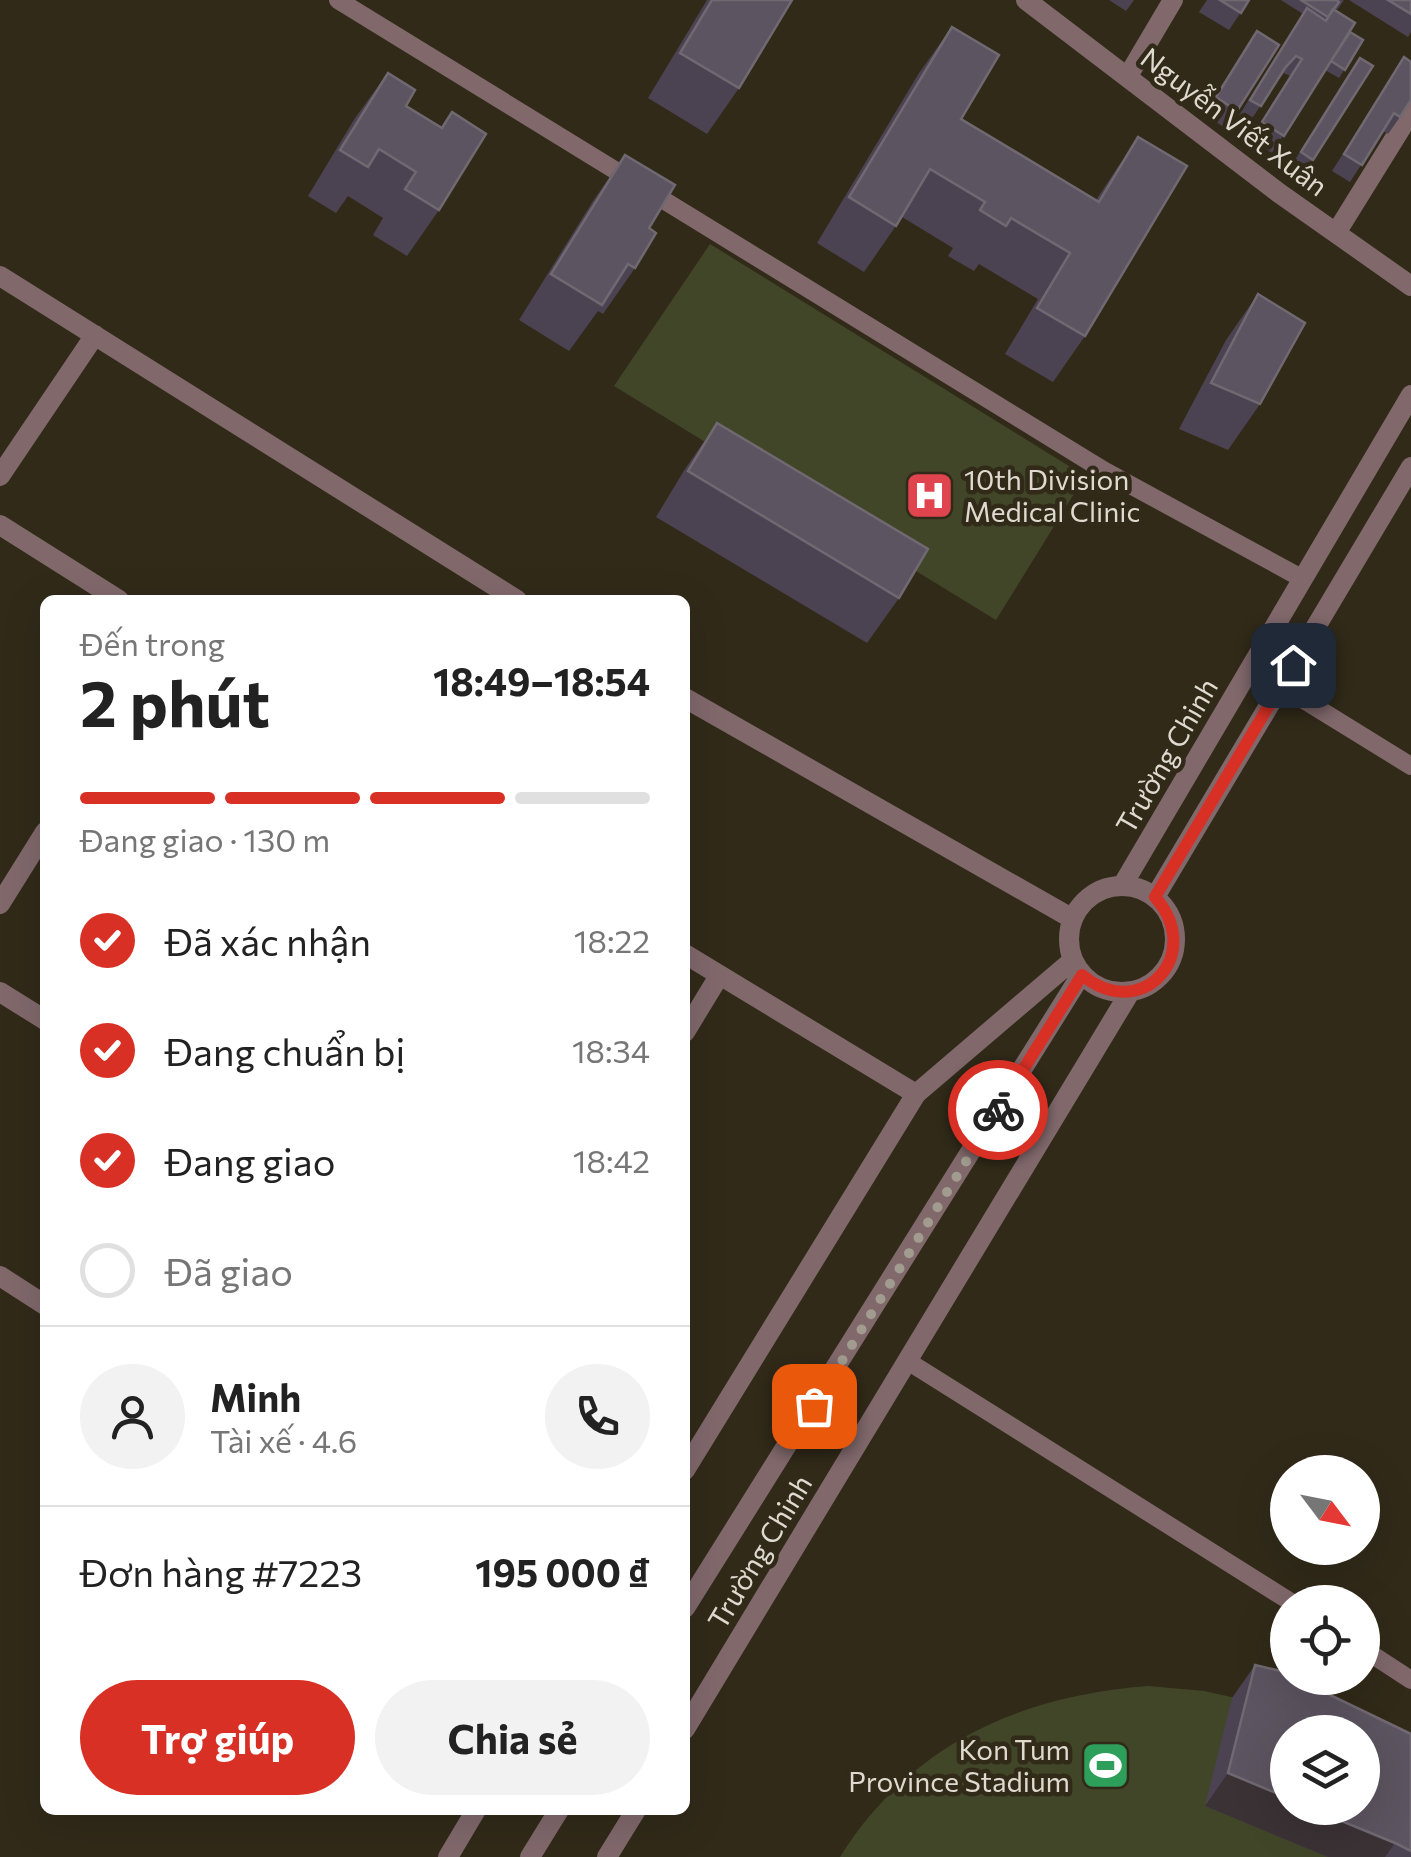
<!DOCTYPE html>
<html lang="vi">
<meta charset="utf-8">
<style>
body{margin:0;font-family:Commissioner,sans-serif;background:#f2f2f2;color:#222;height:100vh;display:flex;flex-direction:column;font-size:38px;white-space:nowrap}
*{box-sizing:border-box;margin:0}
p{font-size:32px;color:#767676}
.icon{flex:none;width:55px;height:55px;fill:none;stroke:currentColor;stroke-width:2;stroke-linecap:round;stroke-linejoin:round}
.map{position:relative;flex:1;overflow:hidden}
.drawer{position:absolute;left:40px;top:595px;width:650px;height:1220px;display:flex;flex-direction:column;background:#fff;border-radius:15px;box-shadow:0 10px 40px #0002}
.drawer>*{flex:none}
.needle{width:65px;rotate:122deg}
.buttons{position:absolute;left:1270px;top:1455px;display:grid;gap:20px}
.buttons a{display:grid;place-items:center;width:110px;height:110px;border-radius:50%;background:#fff;box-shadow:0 10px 40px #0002;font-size:50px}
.pin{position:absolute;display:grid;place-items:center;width:85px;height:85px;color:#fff;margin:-42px;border-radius:20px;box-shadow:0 5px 15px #0006}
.courier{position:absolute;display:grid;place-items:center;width:100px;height:100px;margin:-50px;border:8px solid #d93025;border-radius:50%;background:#fff;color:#222;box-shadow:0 2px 12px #0007}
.summary em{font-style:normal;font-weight:700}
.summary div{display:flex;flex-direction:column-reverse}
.summary{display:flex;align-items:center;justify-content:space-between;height:170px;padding:0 40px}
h1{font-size:65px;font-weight:700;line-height:75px}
.bar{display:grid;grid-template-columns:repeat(4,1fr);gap:15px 10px;align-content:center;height:120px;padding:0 40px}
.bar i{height:12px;border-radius:8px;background:#e0e0e0}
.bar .current{background:#d93025}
.bar p{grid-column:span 4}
.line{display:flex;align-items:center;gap:25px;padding:0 40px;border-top:2px solid #e0e0e0}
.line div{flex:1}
.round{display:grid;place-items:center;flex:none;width:105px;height:105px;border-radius:52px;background:#f2f2f2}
ol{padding:0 40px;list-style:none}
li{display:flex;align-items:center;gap:30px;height:110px}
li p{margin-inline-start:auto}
li .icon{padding:10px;border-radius:50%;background:#d93025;color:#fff;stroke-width:4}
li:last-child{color:#767676}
li i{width:55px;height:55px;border:5px solid #e0e0e0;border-radius:50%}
.action{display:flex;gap:20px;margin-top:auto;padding:20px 40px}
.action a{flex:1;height:115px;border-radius:60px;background:#d93025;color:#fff;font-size:40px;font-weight:700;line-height:115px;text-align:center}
.action a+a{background:#f2f2f2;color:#222}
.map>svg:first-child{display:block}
</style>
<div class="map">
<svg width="1411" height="1857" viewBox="0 0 1411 1857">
<rect width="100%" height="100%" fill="#312a19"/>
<path fill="#424629" d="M 710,244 L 1085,476 L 996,620 L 614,386 Z
M 1148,1686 L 1204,1691 L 1258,1703 L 1288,1732 L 1288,1808 L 1362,1808 L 1411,1857 L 840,1857 C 911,1744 1019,1696 1148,1686 Z"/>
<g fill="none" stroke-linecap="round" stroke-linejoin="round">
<path stroke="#80686b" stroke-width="18" d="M 338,0 L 1103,470 L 1303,579
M 1291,692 L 1411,766
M 909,1362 L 1291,1602
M 1362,1648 L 1411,1680"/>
<path stroke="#80686b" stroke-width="20" d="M 1026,0 L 1279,193 L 1411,286
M 1128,76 L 1173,0
M 1336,233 L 1411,112
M 0,276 L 517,600
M 0,476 L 95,335
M 0,525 L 119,600
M 685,698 L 1073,919
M 0,904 L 45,832
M 685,954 L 916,1094
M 0,992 L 45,1020
M 685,1032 L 719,976
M 0,1276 L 45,1305"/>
<path stroke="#80686b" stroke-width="20" d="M1069 939a53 53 0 1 1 106 0a53 53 0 1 1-106 0Z
M 1122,886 L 1411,395
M 1155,897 L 1411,467
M 685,1470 L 916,1094 L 1073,960
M 685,1608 L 1081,975
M 685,1729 L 1130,992
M 448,1857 L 476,1810
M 530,1857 L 559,1810
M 607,1857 L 636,1810"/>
</g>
<path fill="#4c4352" d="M 707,0 L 792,0 L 739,88 L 707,134 L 648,98 Z
M 1109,0 L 1134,0 L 1126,11 Z
M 1207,0 L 1249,0 L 1229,30 L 1199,12 Z
M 1281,0 L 1344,0 L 1337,10 L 1335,8 L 1334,10 L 1350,32 L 1363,40 L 1339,78 L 1325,70 L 1272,153 L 1250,139 L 1290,76 L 1284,73 L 1277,81 L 1249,123 L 1238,117 L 1303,14 Z
M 1349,0 L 1411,0 L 1411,32 L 1408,37 Z
M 952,27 L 961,119 L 1096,200 L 1138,137 L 1085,336 L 1053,382 L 1005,354 L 1038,299 L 979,264 L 974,271 L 948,256 L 953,248 L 902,217 L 864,272 L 817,243 L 919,73 Z
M 1257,31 L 1237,111 L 1225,128 L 1204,114 Z
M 1404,57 L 1400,117 L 1388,134 L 1383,131 L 1350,182 L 1332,171 Z
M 1360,58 L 1313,160 L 1301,177 L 1289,169 Z
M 388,73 L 406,106 L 441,128 L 452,112 L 439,210 L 407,256 L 373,235 L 383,218 L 348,196 L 336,213 L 308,196 L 355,118 Z
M 625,155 L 649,228 L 635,268 L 603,314 L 598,311 L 569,351 L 519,320 L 593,201 Z
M 1258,294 L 1260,404 L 1228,450 L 1179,429 L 1226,340 Z
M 717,423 L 899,598 L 867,643 L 656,517 L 685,469 Z
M 1255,1665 L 1411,1734 L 1411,1857 L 1328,1857 L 1205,1806 L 1232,1698 Z"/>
<path fill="#3b3236" d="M 1228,1773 L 1288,1798 L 1288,1808 L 1310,1808 L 1395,1843 L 1385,1857 L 1328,1857 L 1205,1806 Z"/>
<path fill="#5c5460" stroke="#706971" stroke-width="2.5" d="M 712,0 L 792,0 L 739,88 L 680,53 Z
M 1220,0 L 1249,0 L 1241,13 Z
M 1301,0 L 1336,0 L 1339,2 L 1328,17 Z
M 1388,0 L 1411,0 L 1411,14 Z
M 1307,8 L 1326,21 L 1333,9 L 1355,23 L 1284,136 L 1262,122 L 1302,59 L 1296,56 L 1285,68 L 1261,106 L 1250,100 Z
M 952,27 L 999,55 L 961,119 L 1099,202 L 1138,137 L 1187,166 L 1085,336 L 1037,308 L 1070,253 L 1011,218 L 1006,226 L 980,210 L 985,202 L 930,169 L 896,226 L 849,197 Z
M 1257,31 L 1279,45 L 1237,111 L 1216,97 Z
M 1350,32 L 1363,40 L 1345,70 L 1331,61 Z
M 1404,57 L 1411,62 L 1411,100 L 1400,117 L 1394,113 L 1362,165 L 1344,154 Z
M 1360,58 L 1373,66 L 1313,160 L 1301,152 Z
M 388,73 L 415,90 L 406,106 L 442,128 L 452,112 L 486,134 L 439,210 L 405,189 L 416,172 L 379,149 L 368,167 L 340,150 Z
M 625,155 L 675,185 L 649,228 L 656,233 L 635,268 L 628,264 L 602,305 L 551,274 Z
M 1258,294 L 1305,323 L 1260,404 L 1211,383 Z
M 717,423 L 928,549 L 899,598 L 688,471 Z
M 1255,1665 L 1281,1671 L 1288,1674 L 1288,1678 L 1295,1678 L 1411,1734 L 1411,1851 L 1395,1843 L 1310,1808 L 1362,1808 L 1362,1732 L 1288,1732 L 1288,1798 L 1228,1773 Z"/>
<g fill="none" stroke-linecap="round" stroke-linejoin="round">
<path stroke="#a19c8f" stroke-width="10" stroke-dasharray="0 18" d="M 814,1406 L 998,1110"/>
<path stroke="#d93025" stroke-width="12" d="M 998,1110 L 1082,975 C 1141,1024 1206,955 1155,897 L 1293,665"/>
</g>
<defs>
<symbol id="hospital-square" viewBox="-11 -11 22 22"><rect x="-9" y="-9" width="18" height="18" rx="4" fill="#e0444e" stroke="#312a19"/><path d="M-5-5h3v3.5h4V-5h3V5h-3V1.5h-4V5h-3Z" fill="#fff"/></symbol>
<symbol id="stadium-square" viewBox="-11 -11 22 22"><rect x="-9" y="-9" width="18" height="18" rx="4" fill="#2e9e5b" stroke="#312a19"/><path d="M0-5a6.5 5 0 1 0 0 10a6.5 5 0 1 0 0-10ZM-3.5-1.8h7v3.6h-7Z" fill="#fff"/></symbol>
</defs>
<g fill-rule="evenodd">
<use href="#hospital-square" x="902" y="468" width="55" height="55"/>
<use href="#stadium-square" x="1078" y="1738" width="55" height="55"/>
</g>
<g text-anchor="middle" stroke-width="9" stroke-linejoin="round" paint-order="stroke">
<g font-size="28" fill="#dedacf" stroke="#312a19">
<text transform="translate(1234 122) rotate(37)" y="10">Nguyễn Viết Xuân</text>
<text transform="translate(1167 756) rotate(-60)" y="10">Trường Chinh</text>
<text transform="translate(760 1552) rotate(-59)" y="10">Trường Chinh</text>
</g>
<g font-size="28" fill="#dedacf" stroke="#312a19" text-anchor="start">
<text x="964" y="490">10th Division<tspan x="964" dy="32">Medical Clinic</tspan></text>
<text x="1070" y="1760" text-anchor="end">Kon Tum<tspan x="1070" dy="32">Province Stadium</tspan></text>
</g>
</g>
</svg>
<div class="buttons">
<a><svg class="needle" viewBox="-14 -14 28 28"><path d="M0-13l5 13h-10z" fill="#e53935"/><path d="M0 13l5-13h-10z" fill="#767676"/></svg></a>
<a><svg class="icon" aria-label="locate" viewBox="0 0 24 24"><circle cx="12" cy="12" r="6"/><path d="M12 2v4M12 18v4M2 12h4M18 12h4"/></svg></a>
<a><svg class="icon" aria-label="layers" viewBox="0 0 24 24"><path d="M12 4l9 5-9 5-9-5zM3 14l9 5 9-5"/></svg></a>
</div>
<div class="pin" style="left:814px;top:1406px;background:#ea580c"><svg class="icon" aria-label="bag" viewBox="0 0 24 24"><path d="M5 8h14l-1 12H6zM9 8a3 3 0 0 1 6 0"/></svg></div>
<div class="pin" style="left:1293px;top:665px;background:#1f2937"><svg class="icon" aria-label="home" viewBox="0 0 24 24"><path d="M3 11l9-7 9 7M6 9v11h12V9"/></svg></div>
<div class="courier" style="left:998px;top:1110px"><svg class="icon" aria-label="bike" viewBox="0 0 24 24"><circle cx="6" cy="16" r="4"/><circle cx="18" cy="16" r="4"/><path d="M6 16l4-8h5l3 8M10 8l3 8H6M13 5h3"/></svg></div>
<section class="drawer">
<div class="summary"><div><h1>2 phút</h1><p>Đến trong</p></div><em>18:49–18:54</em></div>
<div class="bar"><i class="current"></i><i class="current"></i><i class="current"></i><i></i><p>Đang giao · 130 m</p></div>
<ol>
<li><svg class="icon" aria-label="check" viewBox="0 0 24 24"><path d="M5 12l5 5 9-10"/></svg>Đã xác nhận<p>18:22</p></li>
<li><svg class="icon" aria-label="check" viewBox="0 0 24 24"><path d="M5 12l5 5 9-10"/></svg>Đang chuẩn bị<p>18:34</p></li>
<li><svg class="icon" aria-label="check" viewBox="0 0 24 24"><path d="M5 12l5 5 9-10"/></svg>Đang giao<p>18:42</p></li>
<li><i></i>Đã giao</li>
</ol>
<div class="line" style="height:180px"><a class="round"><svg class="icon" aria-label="person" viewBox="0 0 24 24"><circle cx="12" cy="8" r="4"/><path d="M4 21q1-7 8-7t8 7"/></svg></a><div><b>Minh</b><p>Tài xế · 4.6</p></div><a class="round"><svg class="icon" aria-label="phone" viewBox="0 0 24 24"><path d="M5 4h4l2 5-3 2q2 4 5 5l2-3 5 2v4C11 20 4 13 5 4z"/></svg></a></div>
<div class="line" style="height:130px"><div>Đơn hàng #7223</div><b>195 000 ₫</b></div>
<div class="action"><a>Trợ giúp</a><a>Chia sẻ</a></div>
</section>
</div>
